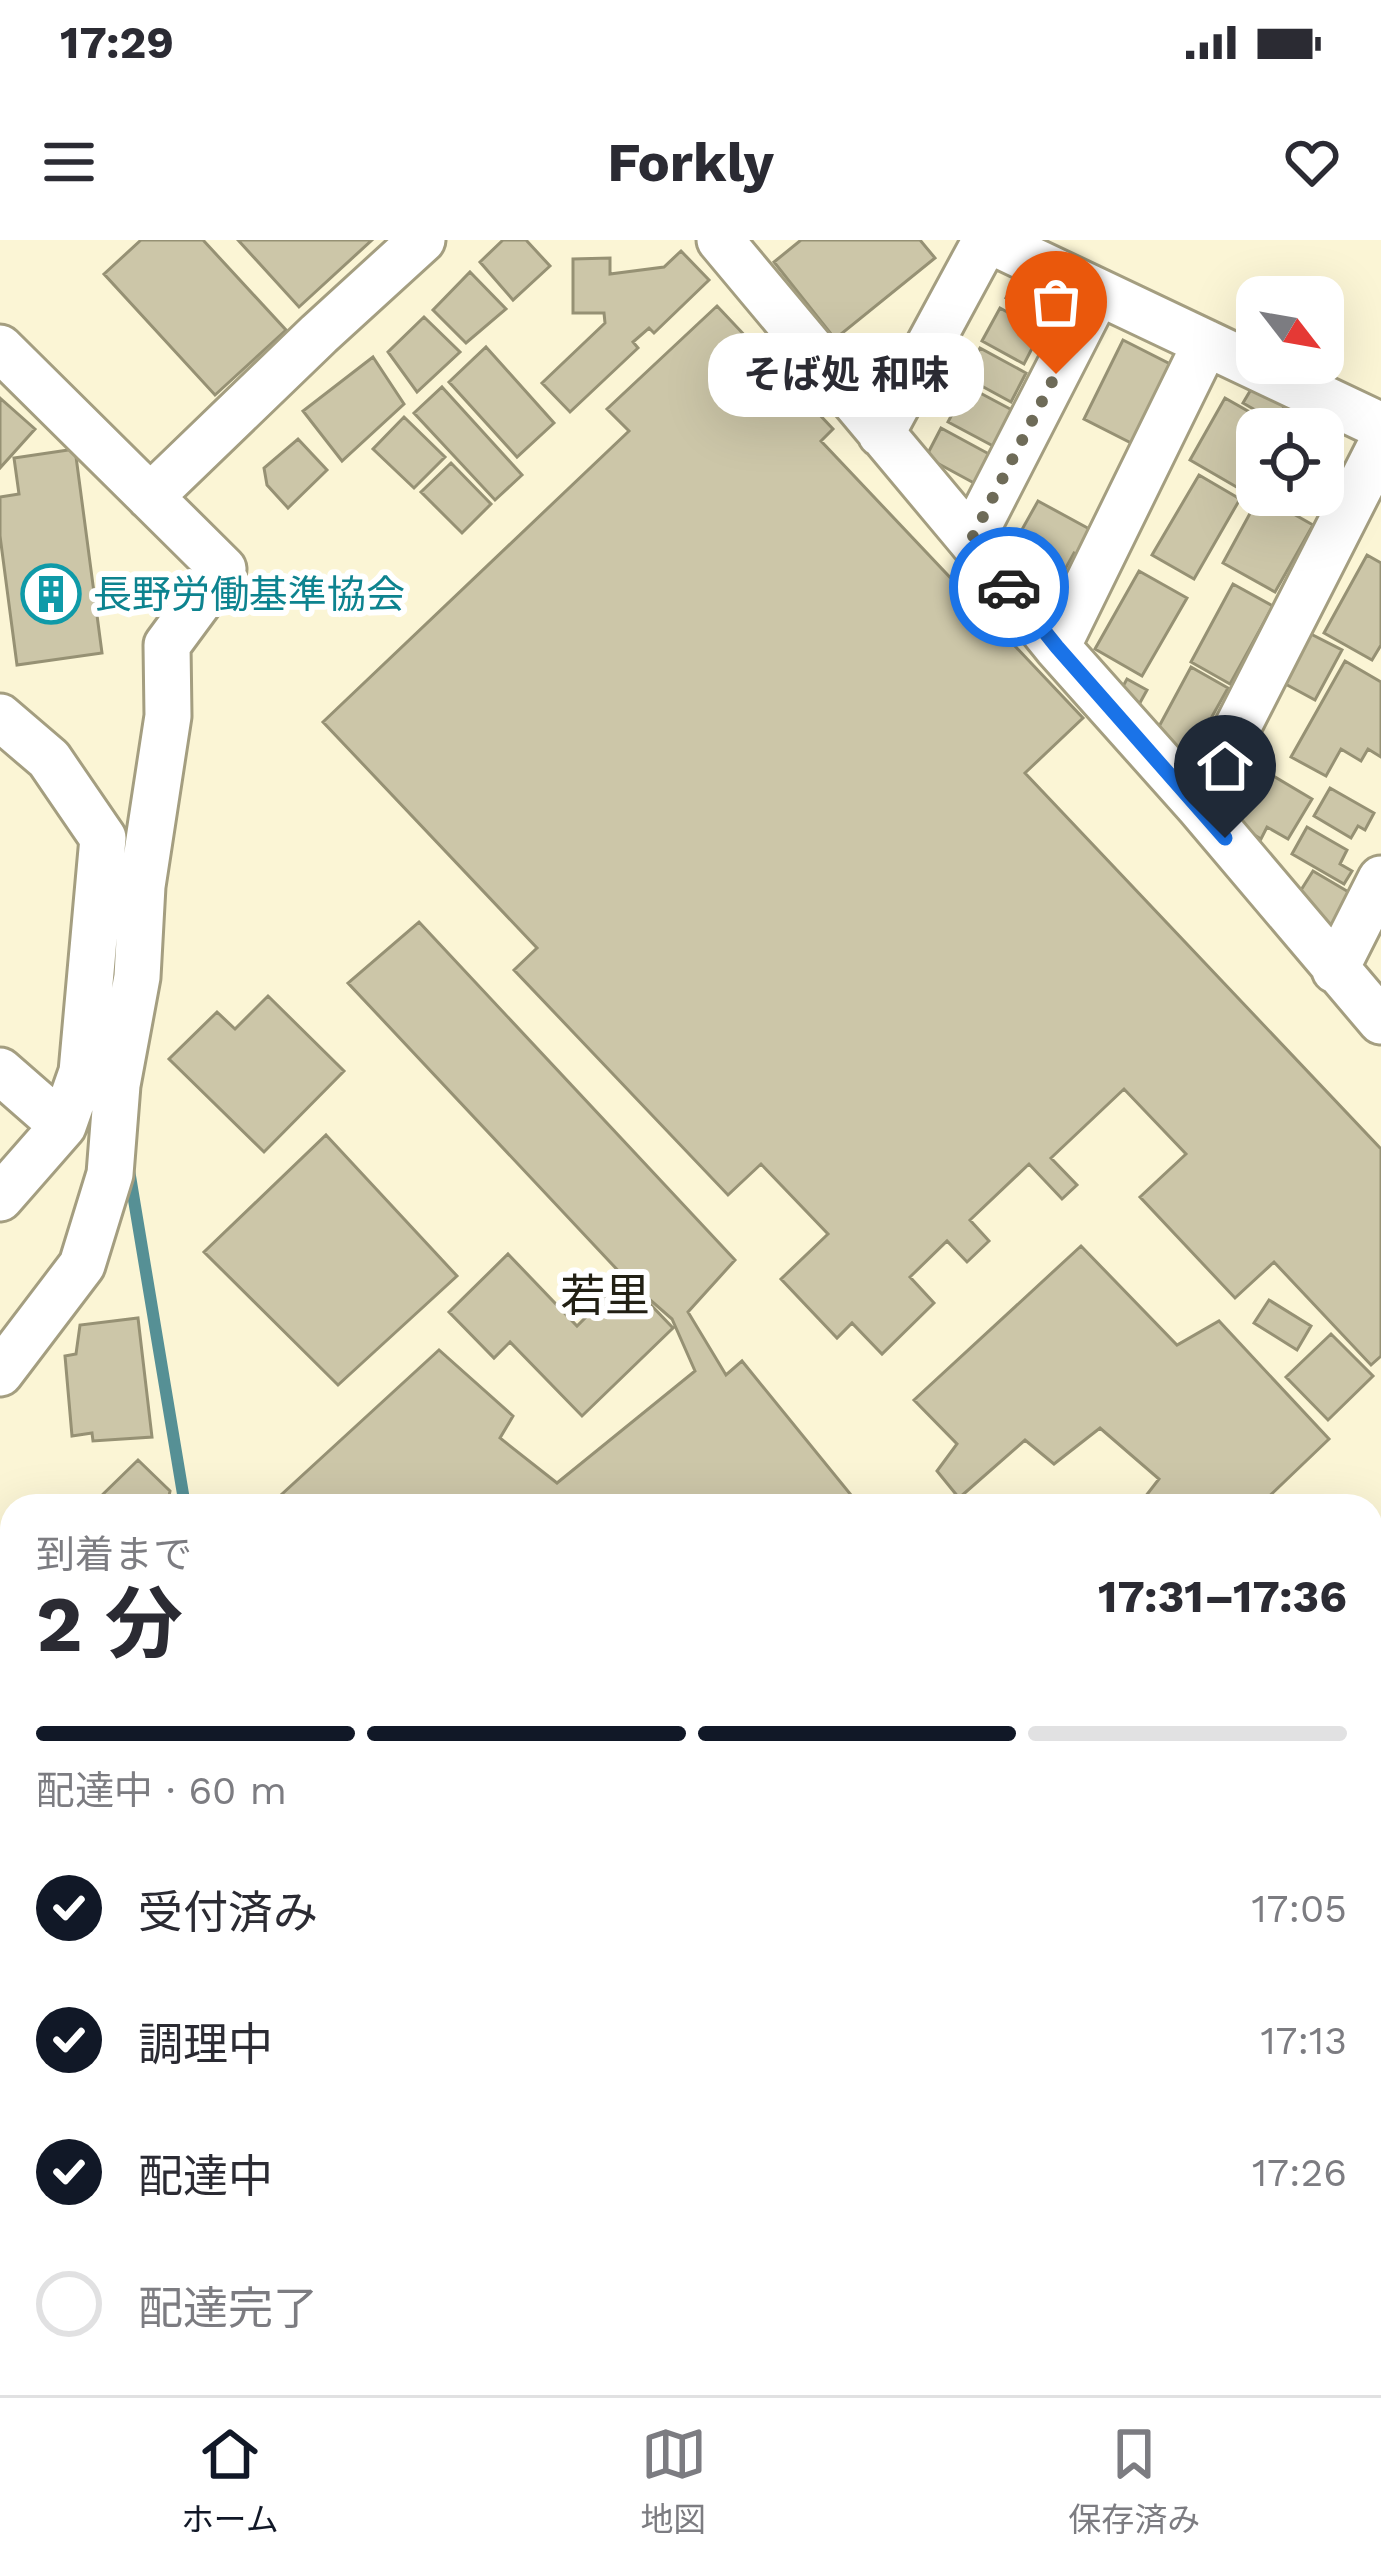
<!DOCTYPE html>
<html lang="ja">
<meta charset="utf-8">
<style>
body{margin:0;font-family:"Work Sans","Noto Sans JP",sans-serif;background:#f7f7f7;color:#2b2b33;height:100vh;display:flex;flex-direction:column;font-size:45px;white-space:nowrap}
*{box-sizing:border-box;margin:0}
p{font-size:39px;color:#7c7c81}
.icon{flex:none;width:66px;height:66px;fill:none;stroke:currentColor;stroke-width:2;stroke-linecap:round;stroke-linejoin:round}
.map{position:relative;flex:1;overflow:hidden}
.side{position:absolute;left:0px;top:1254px;width:1383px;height:903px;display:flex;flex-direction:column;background:#fff;border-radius:36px 36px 0 0;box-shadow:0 12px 48px #0002}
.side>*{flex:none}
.needle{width:78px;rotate:121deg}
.tools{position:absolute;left:1236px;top:36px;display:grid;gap:24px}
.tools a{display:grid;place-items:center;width:108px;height:108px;border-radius:24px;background:#fff;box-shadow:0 12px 48px #0002;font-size:60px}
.pin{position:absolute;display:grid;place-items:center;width:102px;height:102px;color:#fff;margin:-123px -51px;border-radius:50% 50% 50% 0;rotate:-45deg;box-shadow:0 0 12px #0007}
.pin .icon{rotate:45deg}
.courier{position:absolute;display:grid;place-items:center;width:120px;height:120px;margin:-60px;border:9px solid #1a73e8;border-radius:50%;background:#fff;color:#222;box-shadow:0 3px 15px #0007}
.bubble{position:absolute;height:84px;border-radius:36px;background:#fff;box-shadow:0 12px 48px #0002;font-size:39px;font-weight:700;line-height:84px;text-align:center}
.overview em{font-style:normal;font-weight:700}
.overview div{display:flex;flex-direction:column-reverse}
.overview{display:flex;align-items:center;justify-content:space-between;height:204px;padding:0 36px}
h1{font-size:78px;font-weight:700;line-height:90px}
.bar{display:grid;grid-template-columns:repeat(4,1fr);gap:18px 12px;align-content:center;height:144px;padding:0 36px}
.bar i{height:15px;border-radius:9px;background:#e1e1e2}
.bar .selected{background:#111827}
.bar p{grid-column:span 4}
ol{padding:0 36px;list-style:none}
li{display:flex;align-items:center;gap:36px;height:132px}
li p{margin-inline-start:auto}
li .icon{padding:12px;border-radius:50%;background:#111827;color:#fff;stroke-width:4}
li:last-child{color:#7c7c81}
li i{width:66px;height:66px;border:6px solid #e1e1e2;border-radius:50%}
.status{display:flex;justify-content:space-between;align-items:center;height:84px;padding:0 60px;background:#fff;direction:ltr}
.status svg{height:33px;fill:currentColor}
header{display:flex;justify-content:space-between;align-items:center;height:156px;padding:0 36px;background:#fff;font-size:54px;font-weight:700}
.menu{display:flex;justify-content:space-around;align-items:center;height:168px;border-top:3px solid #e1e1e2;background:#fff;font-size:33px;color:#7c7c81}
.menu a{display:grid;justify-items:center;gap:6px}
.menu .selected{color:#111827}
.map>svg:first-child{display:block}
</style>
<div class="status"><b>17:29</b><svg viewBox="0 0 49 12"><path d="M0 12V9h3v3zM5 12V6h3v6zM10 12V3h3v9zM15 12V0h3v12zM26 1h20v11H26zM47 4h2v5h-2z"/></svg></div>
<header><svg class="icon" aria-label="menu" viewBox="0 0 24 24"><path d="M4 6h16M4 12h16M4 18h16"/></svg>Forkly<svg class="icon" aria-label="heart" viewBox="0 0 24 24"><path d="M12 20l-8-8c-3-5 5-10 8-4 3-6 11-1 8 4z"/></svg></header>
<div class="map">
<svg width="1381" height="2155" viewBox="0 0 1381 2155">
<rect width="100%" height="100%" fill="#fbf5d5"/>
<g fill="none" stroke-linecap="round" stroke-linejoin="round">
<path stroke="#569095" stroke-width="12" d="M 129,930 L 185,1266
M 336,2145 L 337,2155"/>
</g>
<path fill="#ccc6a8" stroke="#969174" stroke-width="3" d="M 141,0 L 203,0 L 286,90 L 215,155 L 104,34 Z
M 238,0 L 372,0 L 299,67 Z
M 503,0 L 526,0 L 550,26 L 513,60 L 480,22 Z
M 801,0 L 920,0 L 935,18 L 835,99 L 774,22 Z
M 681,11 L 709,40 L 654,93 L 649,88 L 633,102 L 638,108 L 570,172 L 542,143 L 605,83 L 604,73 L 573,73 L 573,19 L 610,18 L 610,34 L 664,27 Z
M 1022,29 L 1059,48 L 1043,78 L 1006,58 Z
M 470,32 L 506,69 L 466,103 L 433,70 Z
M 717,66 L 833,189 L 821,201 L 1083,478 L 1025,533 L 1381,909 L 1381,1116 L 1371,1125 L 1274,1022 L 1235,1058 L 1140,957 L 1186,914 L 1124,849 L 1051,918 L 1077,945 L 1062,959 L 1029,924 L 970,980 L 989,1001 L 967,1022 L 947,1001 L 910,1037 L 934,1063 L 882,1114 L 852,1083 L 837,1098 L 781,1039 L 828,994 L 761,924 L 728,955 L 514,730 L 537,708 L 323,482 L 629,191 L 607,169 Z
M 1000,68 L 1041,91 L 1024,124 L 982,101 Z
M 424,77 L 460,112 L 417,152 L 388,112 Z
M 1123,100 L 1176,127 L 1137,206 L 1084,179 Z
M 486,107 L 554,183 L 517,217 L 449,142 Z
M 980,108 L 1026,133 L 1011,162 L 965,137 Z
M 373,117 L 404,164 L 342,221 L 303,171 Z
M 967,146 L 1014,171 L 995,207 L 948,182 Z
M 1253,146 L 1285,165 L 1276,182 L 1243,163 Z
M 442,147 L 522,235 L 495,260 L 414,173 Z
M 0,158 L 35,189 L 0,228 Z
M 1225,158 L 1276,187 L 1257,189 L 1257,220 L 1240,249 L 1190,220 Z
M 1285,175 L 1314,189 L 1278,189 Z
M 404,177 L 445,217 L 414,248 L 373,209 Z
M 941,188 L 989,214 L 974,243 L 926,217 Z
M 1323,193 L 1338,200 L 1323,231 Z
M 298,199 L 327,230 L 288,268 L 267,245 L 264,228 Z
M 75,209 L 102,413 L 17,425 L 0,296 L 0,257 L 19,254 L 14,218 Z
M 451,223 L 491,264 L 462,293 L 421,252 Z
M 1199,235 L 1240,259 L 1194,339 L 1152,315 Z
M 1260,255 L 1313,285 L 1275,352 L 1223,323 Z
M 1038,261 L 1095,292 L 1081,317 L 1074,313 L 1052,353 L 1021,336 L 1033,312 L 1015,302 Z
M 1367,315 L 1381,323 L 1381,405 L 1372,420 L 1324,393 Z
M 1139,331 L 1187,358 L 1142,436 L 1095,409 Z
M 1233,344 L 1273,366 L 1230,444 L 1191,422 Z
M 1305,391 L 1342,410 L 1315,460 L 1278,440 Z
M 1345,421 L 1381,442 L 1381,517 L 1368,509 L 1361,521 L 1341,509 L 1326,536 L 1291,517 Z
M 1191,427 L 1228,448 L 1191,514 L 1155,494 Z
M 1127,439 L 1147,450 L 1136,470 L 1116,459 Z
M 1265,531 L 1312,559 L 1288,599 L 1267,587 L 1261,599 L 1221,575 L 1240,542 L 1254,550 Z
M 1330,548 L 1374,573 L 1365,590 L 1358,586 L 1351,598 L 1314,576 Z
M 1307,587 L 1347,610 L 1340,624 L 1352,631 L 1344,644 L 1292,614 Z
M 1313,631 L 1352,654 L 1332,688 L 1296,658 Z
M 419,682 L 735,1020 L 688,1072 L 726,1135 L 742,1121 L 860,1266 L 458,1266 L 453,1261 L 447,1266 L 269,1266 L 439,1110 L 513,1176 L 500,1198 L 557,1243 L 695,1131 L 672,1079 L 625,1038 L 348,743 Z
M 268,756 L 344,831 L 264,912 L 169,819 L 217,772 L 235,789 Z
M 326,895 L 457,1036 L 338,1145 L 204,1012 Z
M 1081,1006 L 1177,1105 L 1219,1081 L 1329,1199 L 1259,1266 L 1138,1266 L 1159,1239 L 1100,1188 L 1054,1224 L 1025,1200 L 959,1258 L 937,1231 L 957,1204 L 914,1160 Z
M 508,1014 L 577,1086 L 625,1038 L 673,1088 L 582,1176 L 510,1102 L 494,1118 L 449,1072 Z
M 1269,1060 L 1311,1086 L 1297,1110 L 1254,1083 Z
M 138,1078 L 152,1197 L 93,1201 L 92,1193 L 72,1196 L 65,1116 L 76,1114 L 80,1085 Z
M 1331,1094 L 1373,1136 L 1328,1180 L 1286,1137 Z
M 138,1220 L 170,1251 L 167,1266 L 102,1266 L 97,1260 Z
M 12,1732 L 12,1856 L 0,1844 L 0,1744 Z
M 0,1957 L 12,1969 L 12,1984 L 0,1996 Z
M 12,2111 L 12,2145 L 68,2145 L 72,2149 L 76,2145 L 84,2153 L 4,2155 L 0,2151 L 0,2124 Z
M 394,2145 L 456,2145 L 466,2155 L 384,2155 Z
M 472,2145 L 538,2145 L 527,2155 L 482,2155 Z
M 735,2145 L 817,2145 L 804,2155 L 736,2155 L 741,2150 Z"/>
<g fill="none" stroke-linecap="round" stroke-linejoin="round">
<defs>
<path id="minor" d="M 720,0 L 971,300 L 1057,407 L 1198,565 L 1381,781
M 989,0 L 1381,186
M 0,108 L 223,329 L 167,405 L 168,476 L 142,646 L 137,737 L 117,845 L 110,934 L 82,1025 L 0,1133
M 881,194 L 986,0
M 150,257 L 319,94 L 422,0
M 971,300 L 1098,52
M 1057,407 L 1206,103
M 0,477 L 49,519 L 103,598 L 82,832 L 63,886 L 0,958
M 1198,565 L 1381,205
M 1335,730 L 1381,639
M 0,831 L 63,886
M 0,1599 L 12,1610
M 1371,1805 L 1381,1798
M 1371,1893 L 1381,1905
M 0,2059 L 12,2053
M 153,2145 L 163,2155
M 872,2155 L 886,2145"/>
</defs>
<use href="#minor" stroke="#a49e80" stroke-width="51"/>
<use href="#minor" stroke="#fff" stroke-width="45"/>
</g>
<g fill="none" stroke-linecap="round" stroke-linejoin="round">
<path stroke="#6e6b58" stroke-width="12" stroke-dasharray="0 21.6" d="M 1009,347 L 971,300 L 1056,134"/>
<path stroke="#1a73e8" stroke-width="15" d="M 1009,347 L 1057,407 L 1225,598"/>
</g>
<defs>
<symbol id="building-ring" viewBox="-11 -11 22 22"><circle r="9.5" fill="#fff" stroke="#0f9aa8" stroke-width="1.5"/><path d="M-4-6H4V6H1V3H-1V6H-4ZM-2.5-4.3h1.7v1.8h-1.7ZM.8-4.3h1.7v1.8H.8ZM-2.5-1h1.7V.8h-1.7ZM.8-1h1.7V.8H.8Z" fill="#0f9aa8"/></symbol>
</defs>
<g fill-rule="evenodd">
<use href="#building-ring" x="18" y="321" width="66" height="66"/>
</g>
<g text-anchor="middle" stroke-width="12" stroke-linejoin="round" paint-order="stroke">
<g font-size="39" fill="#0d838f" stroke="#fff" text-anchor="start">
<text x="93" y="368">長野労働基準協会</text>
</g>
<g font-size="45" fill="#222014" stroke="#fff">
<text x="605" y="1071">若里</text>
</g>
</g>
</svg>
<div class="tools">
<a><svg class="needle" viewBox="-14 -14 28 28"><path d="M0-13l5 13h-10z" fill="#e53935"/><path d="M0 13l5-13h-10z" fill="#7c7c81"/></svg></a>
<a><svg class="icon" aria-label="locate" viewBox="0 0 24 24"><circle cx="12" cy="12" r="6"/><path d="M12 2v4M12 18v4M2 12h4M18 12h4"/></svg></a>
</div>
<div class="pin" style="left:1056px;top:134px;background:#ea580c"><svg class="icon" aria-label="bag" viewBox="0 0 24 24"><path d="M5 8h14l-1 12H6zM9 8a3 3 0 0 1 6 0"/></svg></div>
<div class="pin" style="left:1225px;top:598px;background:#1f2937"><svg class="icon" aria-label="home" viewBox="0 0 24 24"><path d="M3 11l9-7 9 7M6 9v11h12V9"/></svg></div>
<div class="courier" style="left:1009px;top:347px"><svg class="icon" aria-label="car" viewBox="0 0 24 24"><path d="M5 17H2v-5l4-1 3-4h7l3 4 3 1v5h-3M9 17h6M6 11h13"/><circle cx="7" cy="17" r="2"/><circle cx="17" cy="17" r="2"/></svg></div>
<div class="bubble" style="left:708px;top:93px;width:276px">そば処 和味</div>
<section class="side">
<div class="overview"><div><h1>2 分</h1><p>到着まで</p></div><em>17:31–17:36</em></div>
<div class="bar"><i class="selected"></i><i class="selected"></i><i class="selected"></i><i></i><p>配達中 · 60 m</p></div>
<ol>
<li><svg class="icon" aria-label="check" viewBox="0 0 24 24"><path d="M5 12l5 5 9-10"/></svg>受付済み<p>17:05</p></li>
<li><svg class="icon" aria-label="check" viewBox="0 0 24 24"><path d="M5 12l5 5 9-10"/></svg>調理中<p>17:13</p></li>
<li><svg class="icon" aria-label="check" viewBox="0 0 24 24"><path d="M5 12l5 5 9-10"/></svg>配達中<p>17:26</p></li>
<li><i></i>配達完了</li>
</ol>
</section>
</div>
<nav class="menu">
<a class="selected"><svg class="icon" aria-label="home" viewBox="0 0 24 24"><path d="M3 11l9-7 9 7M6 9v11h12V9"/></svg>ホーム</a>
<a><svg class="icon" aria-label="map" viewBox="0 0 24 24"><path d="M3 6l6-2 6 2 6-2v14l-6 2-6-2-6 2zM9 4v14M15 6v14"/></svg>地図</a>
<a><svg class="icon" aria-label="saved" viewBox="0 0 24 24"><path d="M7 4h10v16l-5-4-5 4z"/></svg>保存済み</a>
</nav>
